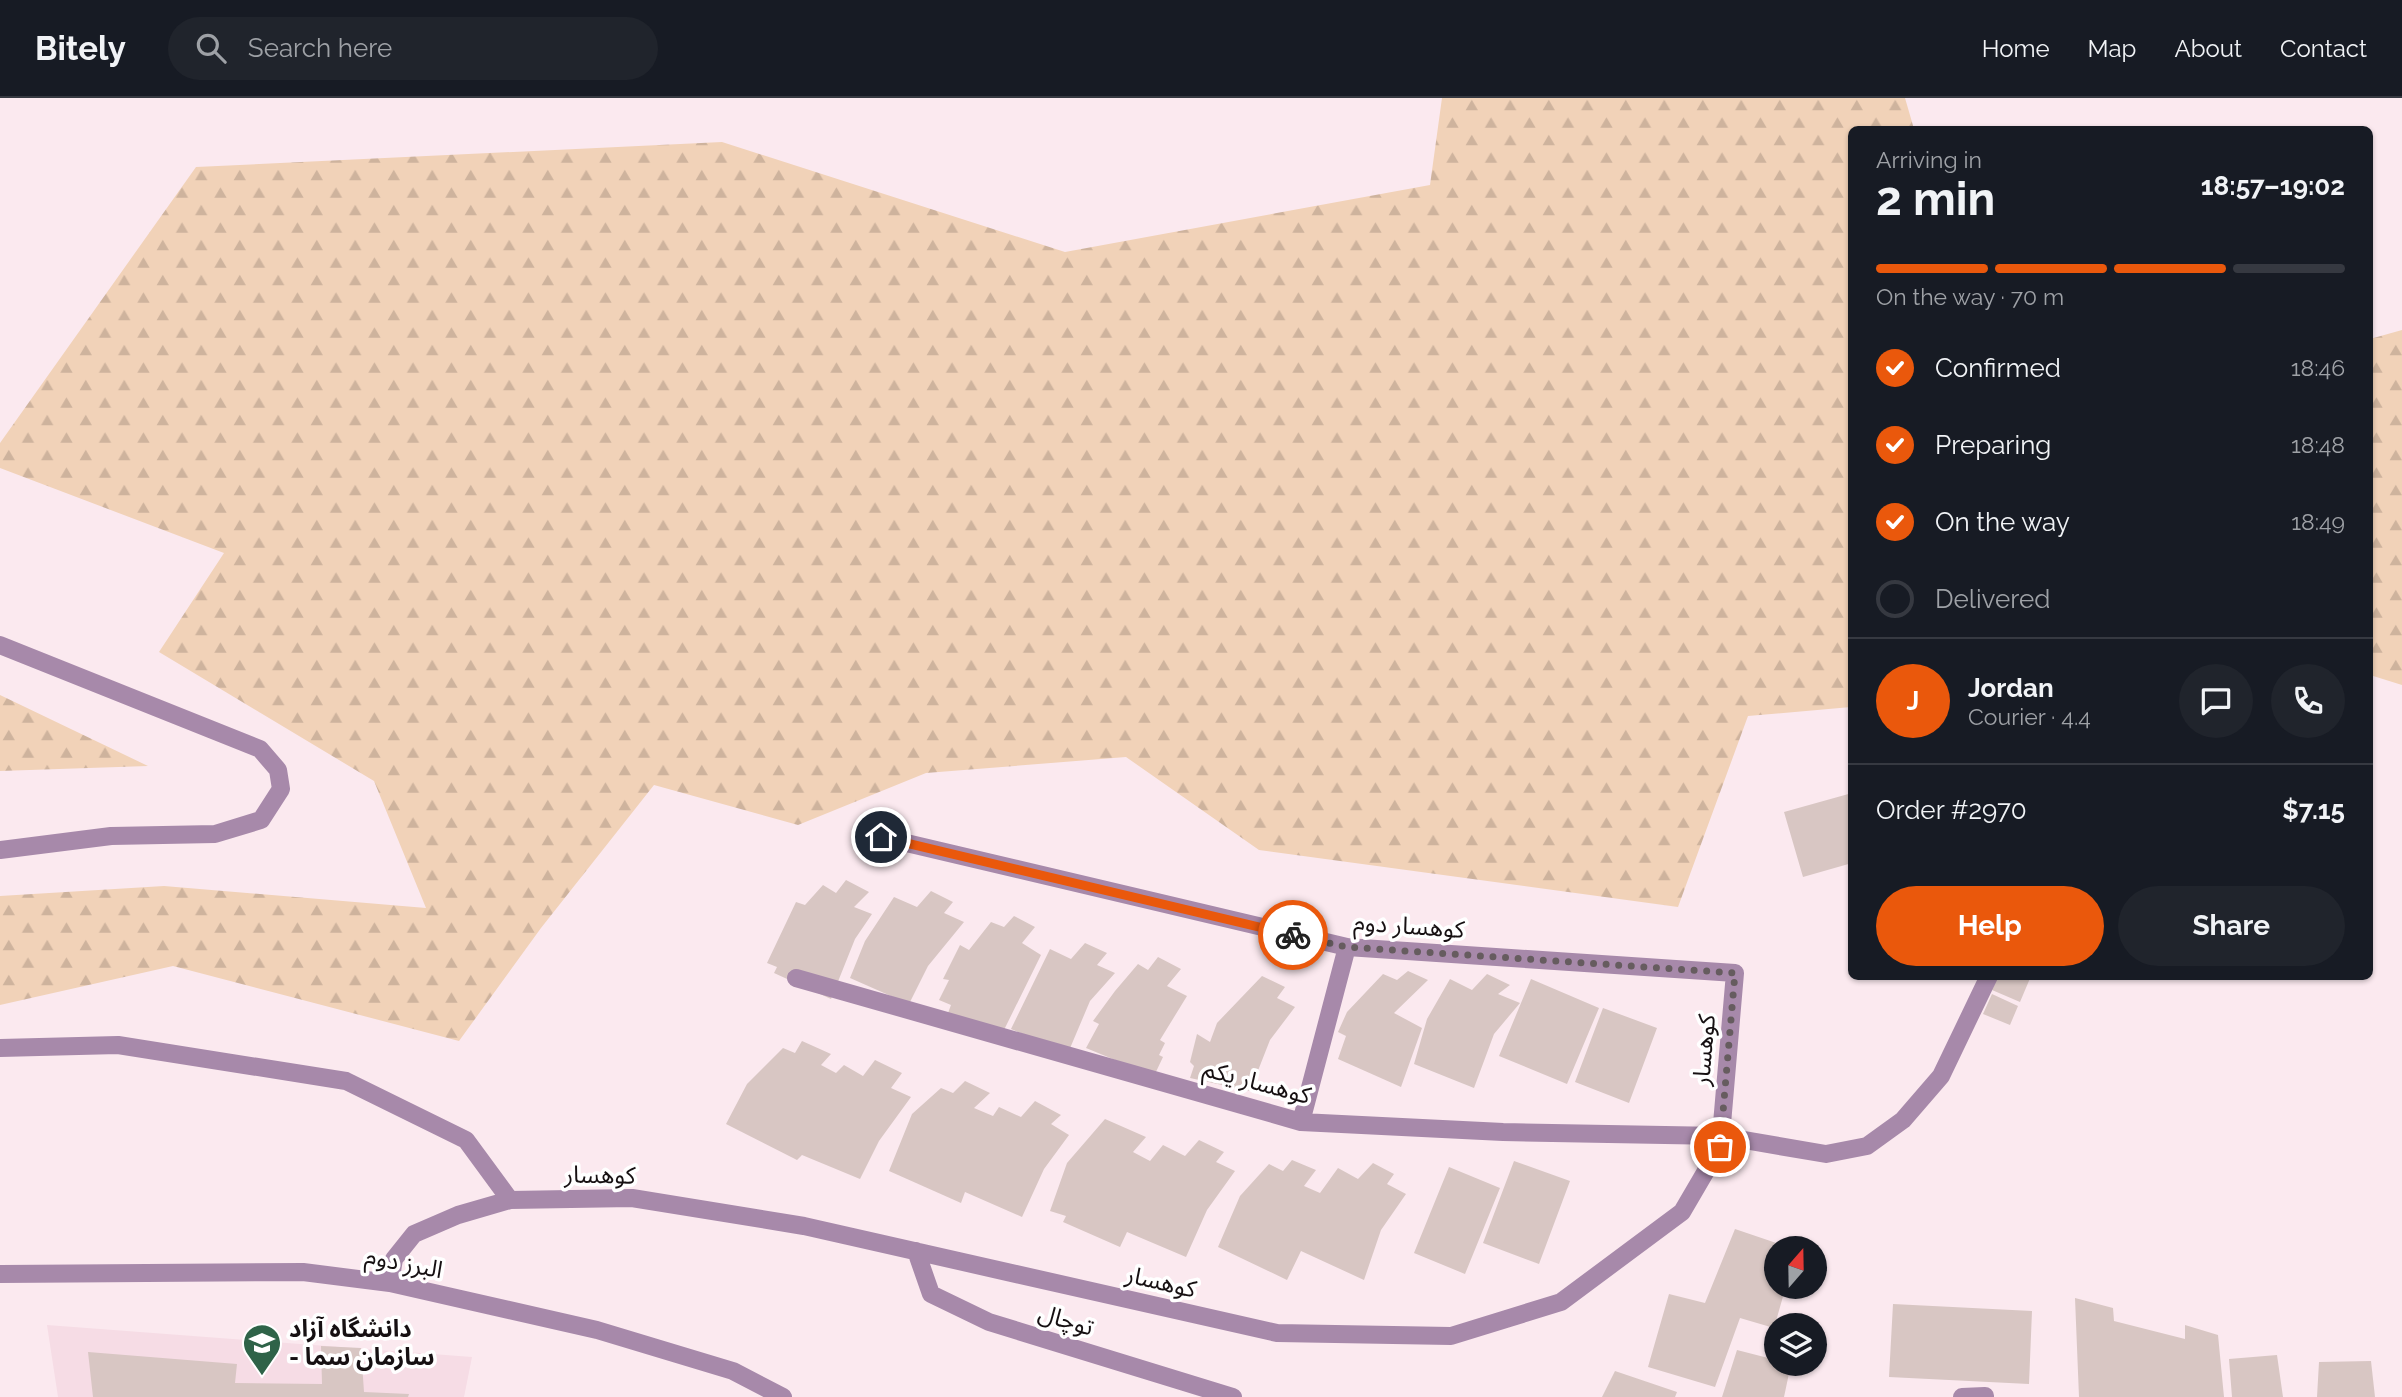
<!DOCTYPE html>
<meta charset="utf-8">
<style>
body{margin:0;font-family:Raleway,"Noto Sans Arabic",sans-serif;background:#20242c;color:#f1f3f6;height:100vh;display:flex;flex-direction:column;font-size:26px;white-space:nowrap}
*{box-sizing:border-box;margin:0}
p{font-size:23px;color:#9ea1a6}
.icon{flex:none;width:38px;height:38px;fill:none;stroke:currentColor;stroke-width:2;stroke-linecap:round;stroke-linejoin:round}
.map{position:relative;flex:1;overflow:hidden}
.drawer{position:absolute;left:1848px;top:28px;width:525px;height:854px;display:flex;flex-direction:column;background:#171b24;border-radius:10px;box-shadow:0 2px 5px #0004}
.drawer>*{flex:none}
.needle{width:46px;rotate:20deg}
.buttons{position:absolute;left:1764px;top:1138px;display:grid;gap:14px}
.buttons a{display:grid;place-items:center;width:63px;height:63px;border-radius:50%;background:#171b24;box-shadow:0 2px 5px #0004;font-size:35px}
.pin{position:absolute;display:grid;place-items:center;width:60px;height:60px;color:#fff;margin:-30px;border:4px solid #fff;border-radius:50%;box-shadow:0 2px 7px #0007}
.courier{position:absolute;display:grid;place-items:center;width:70px;height:70px;margin:-35px;border:5px solid #ea580c;border-radius:50%;background:#fff;color:#222;box-shadow:0 2px 9px #0007}
.summary em{font-style:normal;font-weight:700}
.summary div{display:flex;flex-direction:column-reverse}
.summary{display:flex;align-items:center;justify-content:space-between;height:119px;padding:0 28px}
h1{font-size:46px;font-weight:700;line-height:52px}
.bar{display:grid;grid-template-columns:repeat(4,1fr);gap:10px 7px;align-content:center;height:84px;padding:0 28px}
.bar i{height:9px;border-radius:5px;background:#363941}
.bar .active{background:#ea580c}
.bar p{grid-column:span 4}
.line{display:flex;align-items:center;gap:18px;padding:0 28px;border-top:2px solid #363941}
.line div{flex:1}
.round{display:grid;place-items:center;flex:none;width:74px;height:74px;border-radius:37px;background:#20242c}
ol{padding:0 28px;list-style:none}
li{display:flex;align-items:center;gap:21px;height:77px}
li p{margin-inline-start:auto}
li .icon{padding:7px;border-radius:50%;background:#ea580c;color:#fff;stroke-width:4}
li:last-child{color:#9ea1a6}
li i{width:38px;height:38px;border:4px solid #363941;border-radius:50%}
.button{display:flex;gap:14px;margin-top:auto;padding:14px 28px}
.button a{flex:1;height:80px;border-radius:42px;background:#ea580c;color:#fff;font-size:28px;font-weight:700;line-height:80px;text-align:center}
.button a+a{background:#20242c;color:#f1f3f6}
header{display:flex;align-items:center;gap:42px;box-sizing:border-box;height:98px;padding:0 35px;background:#171b24;border-bottom:2px solid #363941}
header strong{font-size:33px}
nav{display:flex;gap:38px;margin-inline-start:auto;font-size:24px}
.search{width:490px;height:63px;background:#20242c;display:flex;align-items:center;gap:18px;box-sizing:border-box;padding:0 24px;border-radius:38px;color:#9ea1a6;font-size:26px}
.map>svg:first-child{display:block}
</style>
<header>
<strong>Bitely</strong>
<div class="search"><svg class="icon" aria-label="search" viewBox="0 0 24 24"><circle cx="10" cy="10" r="6"/><path d="M15 15l6 6"/></svg>Search here</div>
<nav><a>Home</a><a>Map</a><a>About</a><a>Contact</a></nav>
</header>
<div class="map">
<svg width="2402" height="1299" viewBox="0 0 2402 1299">
<defs>
<pattern id="forest-firs" width="22" height="20" patternUnits="userSpaceOnUse" patternTransform="scale(1.75)"><rect width="22" height="20" fill="#f1d2b8"/><path d="M5 1l3.5 6h-7zM16 11l3.5 6h-7z" fill="#ceb39d"/></pattern>
</defs>
<rect width="100%" height="100%" fill="#fbe9ef"/>
<path fill="#f6dce5" d="M 47,1227 L 472,1259 L 464,1299 L 58,1299 Z"/>
<path fill="url(#forest-firs)" d="M 1442,0 L 1905,0 L 1914,31 L 1852,32 L 1851,609 L 1748,618 L 1678,809 L 1259,752 L 1126,659 L 926,675 L 798,727 L 654,687 L 541,830 L 459,943 L 173,868 L 0,907 L 0,798 L 164,788 L 426,810 L 374,683 L 159,554 L 224,455 L 0,370 L 0,345 L 196,69 L 722,44 L 1065,154 L 1430,87 Z
M 2402,232 L 2402,587 L 2370,577 L 2370,241 Z
M 0,597 L 148,668 L 0,673 Z"/>
<path fill="#d8c6c3" d="M 1852,695 L 1852,765 L 1803,779 L 1784,714 Z
M 846,782 L 869,794 L 854,809 L 872,816 L 855,841 L 831,901 L 774,875 L 777,869 L 767,865 L 796,804 L 805,807 L 823,787 L 836,795 Z
M 931,793 L 953,804 L 944,815 L 964,824 L 928,868 L 909,906 L 850,880 L 865,843 L 894,799 L 917,809 Z
M 1014,818 L 1035,829 L 1022,845 L 1041,857 L 1002,936 L 948,915 L 951,907 L 939,902 L 949,882 L 943,881 L 960,847 L 969,852 L 991,824 L 1004,829 Z
M 1085,845 L 1107,855 L 1097,867 L 1115,875 L 1090,903 L 1068,955 L 1011,931 L 1050,851 L 1071,861 Z
M 1158,859 L 1181,871 L 1167,888 L 1187,898 L 1160,942 L 1165,945 L 1159,957 L 1163,959 L 1154,978 L 1086,950 L 1099,926 L 1093,923 L 1115,893 L 1138,866 L 1148,872 Z
M 1408,873 L 1428,882 L 1394,915 L 1422,930 L 1401,989 L 1338,961 L 1346,938 L 1338,934 L 1347,914 L 1383,876 L 1397,882 Z
M 1487,876 L 1510,887 L 1498,896 L 1520,905 L 1494,936 L 1474,990 L 1414,966 L 1427,921 L 1450,881 L 1472,892 Z
M 1262,878 L 1285,889 L 1277,900 L 1295,909 L 1270,942 L 1250,993 L 1190,980 L 1194,968 L 1190,964 L 1197,936 L 1210,944 L 1217,925 Z
M 1998,878 L 2031,878 L 2020,904 L 1992,892 Z
M 1531,881 L 1599,910 L 1567,986 L 1499,958 Z
M 1992,896 L 2018,908 L 2010,927 L 1983,916 Z
M 1603,910 L 1657,930 L 1629,1005 L 1575,984 Z
M 802,943 L 831,956 L 821,967 L 836,975 L 844,967 L 863,978 L 875,962 L 902,975 L 891,990 L 911,999 L 879,1043 L 860,1081 L 802,1057 L 797,1062 L 726,1026 L 747,986 L 783,950 L 795,955 Z
M 965,983 L 990,995 L 974,1010 L 993,1018 L 999,1009 L 1021,1019 L 1035,1003 L 1061,1017 L 1051,1026 L 1069,1037 L 1044,1071 L 1022,1119 L 965,1094 L 961,1105 L 889,1073 L 912,1016 L 941,990 L 953,995 Z
M 1105,1021 L 1146,1039 L 1133,1054 L 1150,1063 L 1163,1047 L 1185,1058 L 1199,1042 L 1224,1054 L 1216,1064 L 1235,1073 L 1207,1112 L 1186,1159 L 1127,1134 L 1120,1149 L 1063,1124 L 1066,1118 L 1050,1113 L 1067,1065 Z
M 1292,1062 L 1316,1072 L 1304,1088 L 1320,1095 L 1338,1070 L 1358,1081 L 1373,1065 L 1394,1076 L 1387,1086 L 1406,1096 L 1381,1132 L 1364,1182 L 1301,1153 L 1287,1182 L 1218,1149 L 1240,1098 L 1269,1066 L 1283,1073 Z
M 1514,1063 L 1570,1083 L 1539,1166 L 1483,1145 Z
M 1449,1069 L 1500,1090 L 1465,1176 L 1414,1155 Z
M 1735,1131 L 1788,1149 L 1776,1150 L 1776,1188 L 1786,1188 L 1774,1230 L 1740,1220 L 1715,1289 L 1648,1269 L 1669,1196 L 1705,1205 Z
M 2075,1200 L 2113,1210 L 2114,1223 L 2185,1241 L 2185,1227 L 2218,1237 L 2224,1299 L 2079,1299 Z
M 1893,1206 L 2032,1213 L 2029,1286 L 1889,1279 Z
M 321,1248 L 361,1250 L 364,1294 L 409,1296 L 408,1299 L 93,1299 L 88,1254 L 237,1266 L 235,1285 L 322,1286 Z
M 1737,1252 L 1776,1262 L 1776,1265 L 1791,1266 L 1784,1299 L 1722,1299 Z
M 2277,1257 L 2283,1299 L 2232,1299 L 2229,1261 Z
M 2371,1263 L 2375,1299 L 2317,1299 L 2319,1264 Z
M 1615,1273 L 1677,1294 L 1675,1299 L 1602,1299 Z"/>
<g fill="none" stroke-linecap="round" stroke-linejoin="round">
<path stroke="#a789aa" stroke-width="18" d="M 0,547 L 260,651 L 278,672 L 281,691 L 261,722 L 215,736 L 111,738 L 0,752
M 796,880 L 1301,1024 L 1503,1034 L 1721,1038 L 1826,1056 L 1867,1048 L 1903,1022 L 1941,978 L 1989,878
M 0,950 L 118,947 L 346,983 L 466,1042 L 510,1102
M 1301,1024 L 1347,849
M 916,1153 L 931,1196 L 989,1224 L 1233,1299
M 0,1176 L 303,1174 L 390,1185 L 597,1232 L 733,1273 L 783,1299
M 390,1185 L 394,1161 L 414,1136 L 458,1117 L 510,1102 L 632,1100 L 804,1128 L 1277,1235 L 1451,1238 L 1561,1204 L 1682,1114 L 1720,1049 L 1735,875 L 1347,849 L 881,739
M 1962,1299 L 1985,1298"/>
</g>
<g fill="none" stroke-linecap="round" stroke-linejoin="round">
<path stroke="#665c5f" stroke-width="7" stroke-dasharray="0 12.6" d="M 1293,837 L 1347,849 L 1735,875 L 1720,1049"/>
<path stroke="#ea580c" stroke-width="9" d="M 881,739 L 1293,837"/>
</g>
<defs>
<symbol id="university-pin" viewBox="-11 -11 22 30"><path d="M0 17L-7.5 6A9.5 9.5 0 1 1 7.5 6Z" fill="#2e6348" stroke="#fff"/><path d="M0-5L7-2L0 1L-7-2ZM-4 1L0 2.5L4 1V4Q0 6-4 4Z" fill="#fff"/></symbol>
</defs>
<g fill-rule="evenodd">
<use href="#university-pin" x="240" y="1223" width="44" height="60"/>
</g>
<g text-anchor="middle" stroke-width="7" stroke-linejoin="round" paint-order="stroke">
<g font-size="24" fill="#161012" stroke="#fff">
<text transform="translate(1409 828) rotate(4)" y="8">کوهسار دوم</text>
<text transform="translate(1704 952) rotate(-85)" y="8">کوهسار</text>
<text transform="translate(1257 984) rotate(15)" y="8">کوهسار یکم</text>
<text transform="translate(600 1077) rotate(1)" y="8">کوهسار</text>
<text transform="translate(404 1165) rotate(11)" y="8">البرز دوم</text>
<text transform="translate(1161 1184) rotate(13)" y="8">کوهسار</text>
<text transform="translate(1066 1222) rotate(17)" y="8">توچال</text>
</g>
<g font-size="24" font-weight="bold" fill="#161012" stroke="#fff" text-anchor="start">
<text x="289" y="1239">دانشگاه آزاد<tspan x="289" dy="28">- سازمان سما</tspan></text>
</g>
</g>
</svg>
<div class="buttons">
<a><svg class="needle" viewBox="-14 -14 28 28"><path d="M0-13l5 13h-10z" fill="#e53935"/><path d="M0 13l5-13h-10z" fill="#9ea1a6"/></svg></a>
<a><svg class="icon" aria-label="layers" viewBox="0 0 24 24"><path d="M12 4l9 5-9 5-9-5zM3 14l9 5 9-5"/></svg></a>
</div>
<div class="pin" style="left:1720px;top:1049px;background:#ea580c"><svg class="icon" aria-label="bag" viewBox="0 0 24 24"><path d="M5 8h14l-1 12H6zM9 8a3 3 0 0 1 6 0"/></svg></div>
<div class="pin" style="left:881px;top:739px;background:#1f2937"><svg class="icon" aria-label="home" viewBox="0 0 24 24"><path d="M3 11l9-7 9 7M6 9v11h12V9"/></svg></div>
<div class="courier" style="left:1293px;top:837px"><svg class="icon" aria-label="bike" viewBox="0 0 24 24"><circle cx="6" cy="16" r="4"/><circle cx="18" cy="16" r="4"/><path d="M6 16l4-8h5l3 8M10 8l3 8H6M13 5h3"/></svg></div>
<section class="drawer">
<div class="summary"><div><h1>2 min</h1><p>Arriving in</p></div><em>18:57–19:02</em></div>
<div class="bar"><i class="active"></i><i class="active"></i><i class="active"></i><i></i><p>On the way · 70 m</p></div>
<ol>
<li><svg class="icon" aria-label="check" viewBox="0 0 24 24"><path d="M5 12l5 5 9-10"/></svg>Confirmed<p>18:46</p></li>
<li><svg class="icon" aria-label="check" viewBox="0 0 24 24"><path d="M5 12l5 5 9-10"/></svg>Preparing<p>18:48</p></li>
<li><svg class="icon" aria-label="check" viewBox="0 0 24 24"><path d="M5 12l5 5 9-10"/></svg>On the way<p>18:49</p></li>
<li><i></i>Delivered</li>
</ol>
<div class="line" style="height:126px"><b class="round" style="background:#ea580c;color:#fff">J</b><div><b>Jordan</b><p>Courier · 4.4</p></div><a class="round"><svg class="icon" aria-label="chat" viewBox="0 0 24 24"><path d="M4 5h16v11H9l-5 4z"/></svg></a><a class="round"><svg class="icon" aria-label="phone" viewBox="0 0 24 24"><path d="M5 4h4l2 5-3 2q2 4 5 5l2-3 5 2v4C11 20 4 13 5 4z"/></svg></a></div>
<div class="line" style="height:91px"><div>Order #2970</div><b>$7.15</b></div>
<div class="button"><a>Help</a><a>Share</a></div>
</section>
</div>
